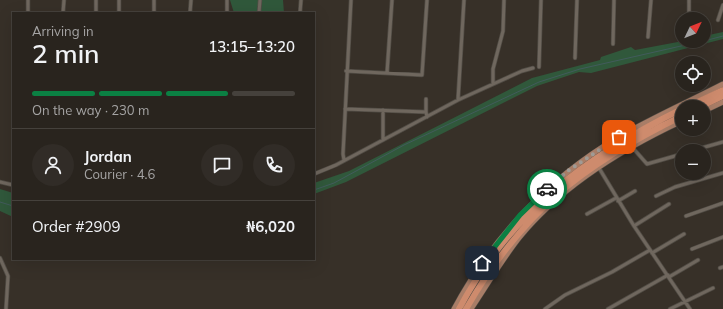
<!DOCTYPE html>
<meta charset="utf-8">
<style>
body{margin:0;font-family:Mulish,sans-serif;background:#312c27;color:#f1f3f6;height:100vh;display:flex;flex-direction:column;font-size:15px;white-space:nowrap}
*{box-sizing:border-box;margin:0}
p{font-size:13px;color:#a5a4a4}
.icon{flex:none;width:22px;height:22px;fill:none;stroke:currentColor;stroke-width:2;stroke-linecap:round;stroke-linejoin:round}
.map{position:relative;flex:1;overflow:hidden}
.panel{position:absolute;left:12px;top:12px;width:303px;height:248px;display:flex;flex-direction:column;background:#29241e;border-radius:0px;box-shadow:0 4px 16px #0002,0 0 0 1px #45413c}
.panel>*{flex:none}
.needle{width:26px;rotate:47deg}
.fabs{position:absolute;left:675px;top:12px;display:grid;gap:8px}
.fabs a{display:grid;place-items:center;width:36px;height:36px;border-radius:50%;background:#29241e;box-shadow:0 4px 16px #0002,0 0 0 1px #45413c;font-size:20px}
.pin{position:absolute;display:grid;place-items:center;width:34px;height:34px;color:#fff;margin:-17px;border-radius:8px;box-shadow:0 2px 6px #0006}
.courier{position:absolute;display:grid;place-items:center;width:40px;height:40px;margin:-20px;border:3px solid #0b8043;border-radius:50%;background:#fff;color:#222;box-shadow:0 1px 5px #0007}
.headline em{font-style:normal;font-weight:600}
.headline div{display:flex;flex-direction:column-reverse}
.headline{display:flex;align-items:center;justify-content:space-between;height:68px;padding:0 20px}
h1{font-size:26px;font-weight:600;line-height:30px}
.bar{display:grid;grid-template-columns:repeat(4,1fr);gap:6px 4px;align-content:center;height:48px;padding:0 20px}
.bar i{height:5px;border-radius:3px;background:#45413c}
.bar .on{background:#0b8043}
.bar p{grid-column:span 4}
.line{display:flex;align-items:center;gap:10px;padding:0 20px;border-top:1px solid #45413c}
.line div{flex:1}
.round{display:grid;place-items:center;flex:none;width:42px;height:42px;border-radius:21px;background:#312c27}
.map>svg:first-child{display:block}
</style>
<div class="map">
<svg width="723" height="309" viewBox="0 0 723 309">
<rect width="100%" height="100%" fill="#373028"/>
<path fill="#30583b" d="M 230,0 L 283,0 L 284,13 L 234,13 Z
M 723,32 L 723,39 L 591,73 L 579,72 L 537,86 L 346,182 L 314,194 L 314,183 L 349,171 L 532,78 L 600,60 L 601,57 L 631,47 L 635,50 L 683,41 L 704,41 L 704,36 Z
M 0,189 L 13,193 L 13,217 L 0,211 Z"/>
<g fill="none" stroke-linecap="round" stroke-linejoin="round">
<path stroke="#425b5c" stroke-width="1" d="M 704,41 L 723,36
M 314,190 L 334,183 L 404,145 L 539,82 L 580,69 L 703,41
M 0,202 L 13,206"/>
<defs>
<path id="minor" d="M 96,0 L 96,13
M 227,0 L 227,13
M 689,0 L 689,16
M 28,13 L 28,0
M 63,13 L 64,0
M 119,13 L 119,0
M 154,13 L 154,0
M 190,13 L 191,0
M 259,13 L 260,0
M 300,13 L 301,0
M 718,20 L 723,5
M 648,37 L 651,0
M 613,44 L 614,0
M 575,58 L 577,0
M 539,67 L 541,0
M 346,71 L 422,75 L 427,0
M 387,73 L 392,0
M 493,84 L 493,69 L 503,31 L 504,0
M 458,100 L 464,0
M 345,109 L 426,112 L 427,117
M 426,112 L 426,99
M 383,140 L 383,110
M 632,147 L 647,164 L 682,154
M 691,151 L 723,142
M 344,160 L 343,154 L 351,0
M 599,168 L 634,226 L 690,309
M 314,174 L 336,165 L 458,100 L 522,71 L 533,68
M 0,182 L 13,185
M 656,196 L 675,187 L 723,173
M 618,201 L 635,191
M 587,214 L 616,198
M 686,216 L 723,203
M 634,226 L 669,204
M 692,249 L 723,237
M 652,253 L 684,234
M 0,258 L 8,276 L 6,309
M 720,268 L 723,267
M 669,277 L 698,260
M 545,309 L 565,295 L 612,272 L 650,250
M 608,309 L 668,275
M 670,309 L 713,288"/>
<path id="primary" d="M 704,111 L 723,102
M 454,309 C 492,238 548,179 617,138 C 652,118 688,102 723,84
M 471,309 C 487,285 501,261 519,238 C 561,186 622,149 682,121"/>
<path id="motorway" d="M 687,107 L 723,90
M 700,107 L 723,96
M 459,309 C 510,213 586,156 682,109
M 466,309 C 522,212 582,165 682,116"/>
</defs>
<use href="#minor" stroke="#524d46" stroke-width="4.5"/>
<use href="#primary" stroke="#524d46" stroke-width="6"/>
<use href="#motorway" stroke="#524d46" stroke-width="8"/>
<use href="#minor" stroke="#6f675e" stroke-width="3"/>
<use href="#primary" stroke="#a87d67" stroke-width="5"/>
<use href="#motorway" stroke="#ce8b6d" stroke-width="6"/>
</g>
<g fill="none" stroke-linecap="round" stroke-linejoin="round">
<path stroke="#a09b95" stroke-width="4" stroke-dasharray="0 7.2" d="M 547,189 L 569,170 L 619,137"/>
<path stroke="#0b8043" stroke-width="5" d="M 482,263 L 520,215 L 547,189"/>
</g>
</svg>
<div class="fabs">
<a><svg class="needle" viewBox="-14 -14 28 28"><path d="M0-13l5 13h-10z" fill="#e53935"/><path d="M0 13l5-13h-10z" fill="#a5a4a4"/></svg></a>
<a><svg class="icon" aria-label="locate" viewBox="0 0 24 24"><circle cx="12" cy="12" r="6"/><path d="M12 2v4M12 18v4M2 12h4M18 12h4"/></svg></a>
<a>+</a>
<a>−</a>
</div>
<div class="pin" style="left:619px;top:137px;background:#ea580c"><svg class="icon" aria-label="bag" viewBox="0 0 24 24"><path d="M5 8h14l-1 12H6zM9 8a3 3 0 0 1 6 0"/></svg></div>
<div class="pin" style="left:482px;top:263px;background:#1f2937"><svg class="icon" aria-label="home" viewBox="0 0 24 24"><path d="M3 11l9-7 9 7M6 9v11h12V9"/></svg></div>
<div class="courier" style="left:547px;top:189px"><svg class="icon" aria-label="car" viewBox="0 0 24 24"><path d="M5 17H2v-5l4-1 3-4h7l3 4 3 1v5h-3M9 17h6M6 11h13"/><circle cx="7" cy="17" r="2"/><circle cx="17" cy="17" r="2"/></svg></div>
<section class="panel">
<div class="headline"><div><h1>2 min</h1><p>Arriving in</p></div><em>13:15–13:20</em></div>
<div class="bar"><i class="on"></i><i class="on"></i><i class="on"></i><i></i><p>On the way · 230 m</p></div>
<div class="line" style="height:72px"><a class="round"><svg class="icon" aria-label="person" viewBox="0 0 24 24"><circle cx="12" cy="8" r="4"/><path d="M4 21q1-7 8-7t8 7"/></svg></a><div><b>Jordan</b><p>Courier · 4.6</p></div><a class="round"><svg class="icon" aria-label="chat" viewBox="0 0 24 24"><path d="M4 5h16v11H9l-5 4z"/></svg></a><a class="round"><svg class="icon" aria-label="phone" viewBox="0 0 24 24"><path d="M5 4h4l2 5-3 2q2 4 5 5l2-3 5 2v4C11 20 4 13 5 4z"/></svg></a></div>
<div class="line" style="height:52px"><div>Order #2909</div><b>₦6,020</b></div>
</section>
</div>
